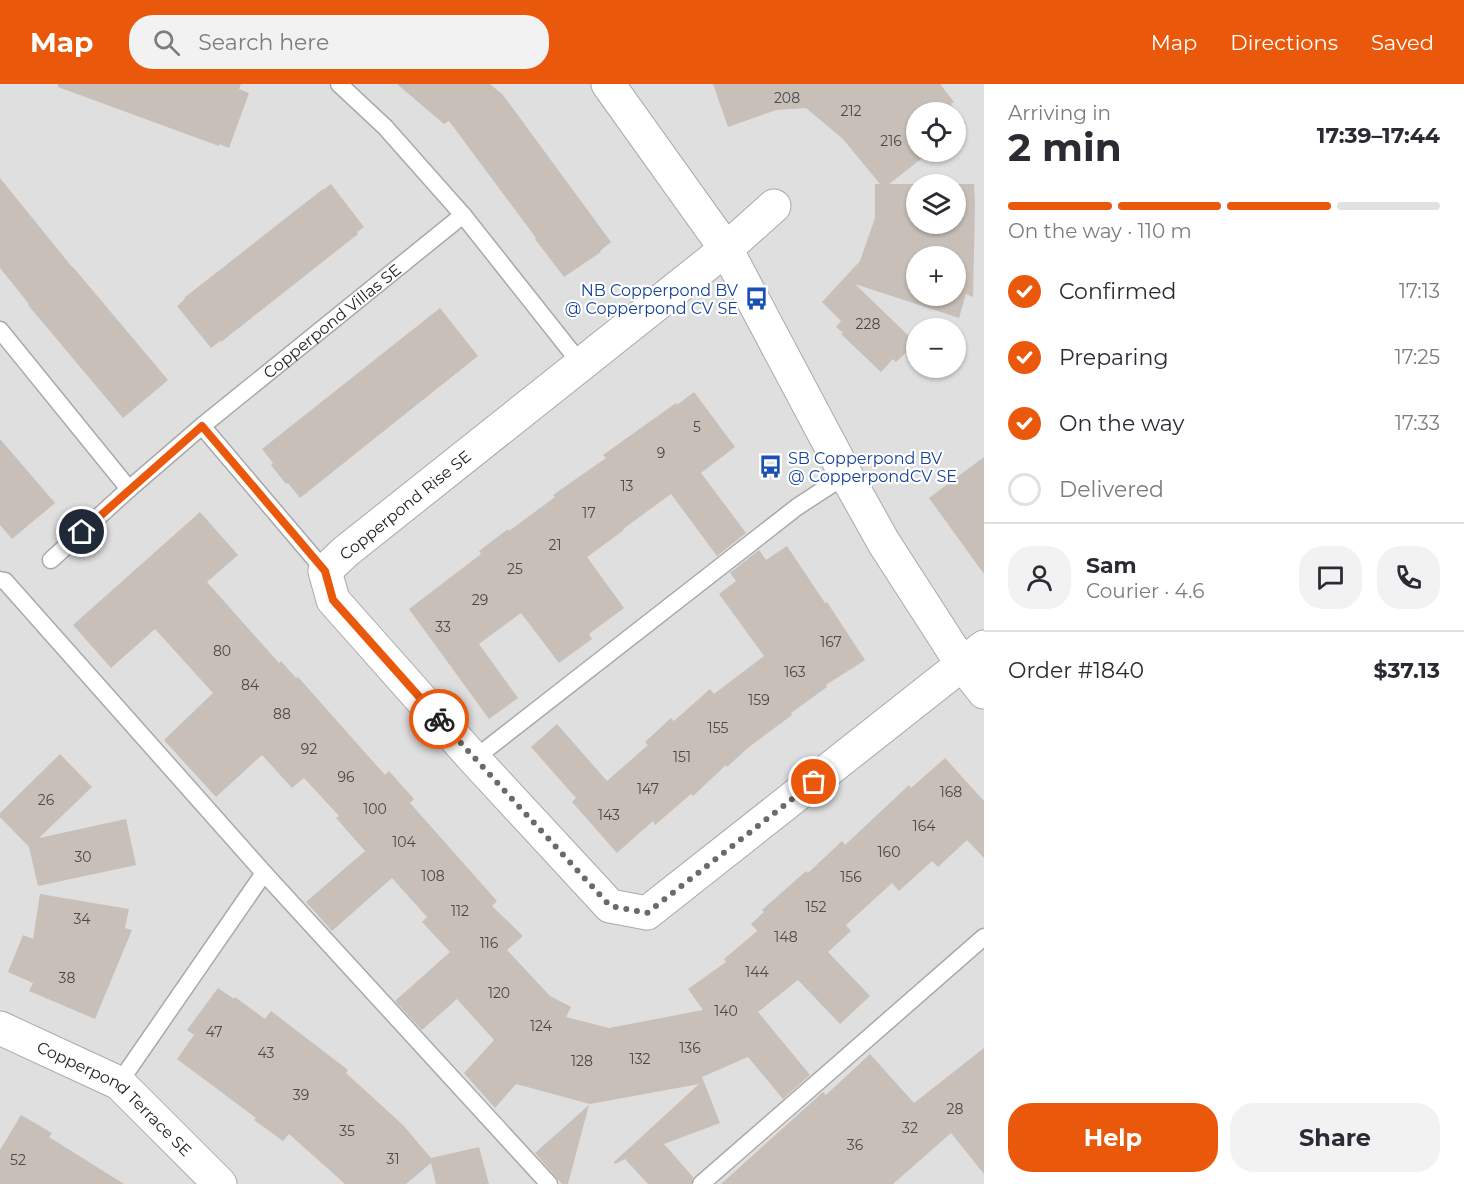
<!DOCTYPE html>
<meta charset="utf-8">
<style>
body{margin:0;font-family:Montserrat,sans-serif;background:#f2f2f3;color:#2b2b33;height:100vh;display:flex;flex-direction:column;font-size:22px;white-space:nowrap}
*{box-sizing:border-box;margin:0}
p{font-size:20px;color:#7c7c81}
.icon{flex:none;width:33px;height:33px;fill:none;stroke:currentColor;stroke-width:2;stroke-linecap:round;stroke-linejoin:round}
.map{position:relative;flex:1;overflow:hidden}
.sheet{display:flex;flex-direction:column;background:#fff;width:480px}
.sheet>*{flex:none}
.buttons{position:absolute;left:906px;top:18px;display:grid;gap:12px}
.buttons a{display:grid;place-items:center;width:60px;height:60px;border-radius:50%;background:#fff;box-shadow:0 2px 4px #0004;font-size:30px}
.pin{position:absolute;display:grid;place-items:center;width:51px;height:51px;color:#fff;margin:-26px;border:3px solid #fff;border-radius:50%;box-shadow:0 2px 6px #0007}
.courier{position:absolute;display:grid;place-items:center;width:60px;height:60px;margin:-30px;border:4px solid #ea580c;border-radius:50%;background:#fff;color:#222;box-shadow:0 2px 8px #0007}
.head em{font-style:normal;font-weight:700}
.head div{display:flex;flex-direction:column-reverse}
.head{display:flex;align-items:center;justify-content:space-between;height:102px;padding:0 24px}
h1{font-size:39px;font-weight:700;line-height:45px}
.bar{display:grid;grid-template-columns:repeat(4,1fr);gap:9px 6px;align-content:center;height:72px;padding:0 24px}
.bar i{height:8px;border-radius:4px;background:#e1e1e2}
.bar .current{background:#ea580c}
.bar p{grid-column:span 4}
.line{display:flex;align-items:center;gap:15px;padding:0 24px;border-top:2px solid #e1e1e2}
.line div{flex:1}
.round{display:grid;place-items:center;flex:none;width:63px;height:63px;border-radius:24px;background:#f2f2f3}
ol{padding:0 24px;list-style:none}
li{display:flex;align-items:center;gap:18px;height:66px}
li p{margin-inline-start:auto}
li .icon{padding:6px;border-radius:50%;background:#ea580c;color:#fff;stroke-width:4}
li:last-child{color:#7c7c81}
li i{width:33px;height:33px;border:3px solid #e1e1e2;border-radius:50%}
.action{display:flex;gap:12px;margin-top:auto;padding:12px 24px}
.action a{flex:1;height:69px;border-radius:24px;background:#ea580c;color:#fff;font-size:24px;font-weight:700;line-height:69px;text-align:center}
.action a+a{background:#f2f2f3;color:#2b2b33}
header{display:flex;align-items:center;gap:36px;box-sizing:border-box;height:84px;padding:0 30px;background:#ea580c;color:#fff}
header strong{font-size:28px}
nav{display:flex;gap:33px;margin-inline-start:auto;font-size:21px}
.search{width:420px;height:54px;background:#f2f2f3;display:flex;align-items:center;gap:15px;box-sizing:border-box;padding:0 21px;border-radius:24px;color:#7c7c81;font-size:22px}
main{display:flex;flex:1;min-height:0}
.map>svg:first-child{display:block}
</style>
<header>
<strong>Map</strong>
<div class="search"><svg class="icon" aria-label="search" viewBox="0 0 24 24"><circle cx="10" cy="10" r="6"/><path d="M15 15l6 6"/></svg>Search here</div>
<nav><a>Map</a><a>Directions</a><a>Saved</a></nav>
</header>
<main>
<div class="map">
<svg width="984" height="1100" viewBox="0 0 984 1100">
<rect width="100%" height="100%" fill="#f2efe9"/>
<path fill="#e0dfdf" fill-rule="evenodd" d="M 0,0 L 984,0 L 984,1100 L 0,1100 ZM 916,28 L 956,28 L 956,68 L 916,68 ZM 916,100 L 956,100 L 956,140 L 916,140 ZM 916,172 L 956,172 L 956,212 L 916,212 ZM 916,244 L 956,244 L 956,284 L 916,284 Z"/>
<path fill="#c7bfb8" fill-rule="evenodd" d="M 58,0 L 241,0 L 239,5 L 249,9 L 229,64 L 219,60 L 219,62 L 58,3 Z
M 397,0 L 490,0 L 503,11 L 611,158 L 600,167 L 601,168 L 564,193 L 535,155 L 536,154 L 449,37 L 444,40 Z
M 713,0 L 940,0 L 954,18 L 951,20 L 966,39 L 956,47 L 956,28 L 916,28 L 916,68 L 930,68 L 889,100 L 974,100 L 975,120 L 973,213 L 966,210 L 959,234 L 855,200 L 916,259 L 896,278 L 893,275 L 881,288 L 841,250 L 843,249 L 836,243 L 841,237 L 822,218 L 860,177 L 875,134 L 875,100 L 880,100 L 843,55 L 806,24 L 776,26 L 728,43 ZM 916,100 L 956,100 L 956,140 L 916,140 ZM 916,172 L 956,172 L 956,212 L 916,212 Z
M 0,94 L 72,183 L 73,183 L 168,296 L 123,334 L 28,221 L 29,220 L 0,184 Z
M 331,100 L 364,143 L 357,148 L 358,150 L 221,258 L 220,257 L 211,264 L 177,222 L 185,215 L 184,214 L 323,105 L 323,106 Z
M 440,224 L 478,272 L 300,414 L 288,399 L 286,400 L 271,381 L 273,379 L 262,365 Z
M 694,308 L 735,363 L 701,389 L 746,449 L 717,472 L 671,410 L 623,445 L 624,446 L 587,473 L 624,524 L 589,550 L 592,555 L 559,579 L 521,529 L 479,560 L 518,614 L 489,635 L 409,525 L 481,470 L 479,467 L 508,445 L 509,447 L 555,413 L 553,411 L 606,374 L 603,371 L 676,319 L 677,321 Z
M 0,355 L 55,419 L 12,455 L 0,441 Z
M 984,373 L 984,490 L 929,414 Z
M 200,428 L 238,471 L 207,498 L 279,579 L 281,577 L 296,594 L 298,593 L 385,691 L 389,687 L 414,715 L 410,719 L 497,817 L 492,822 L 523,852 L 507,866 L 550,912 L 571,923 L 566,933 L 609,944 L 703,926 L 688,905 L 726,878 L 724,875 L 757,847 L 751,840 L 764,828 L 762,826 L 806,787 L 808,789 L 842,757 L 845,761 L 909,701 L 911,704 L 945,674 L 984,717 L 984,774 L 967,756 L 938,783 L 932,777 L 899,807 L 892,799 L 846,841 L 851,847 L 828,868 L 870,912 L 840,940 L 798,896 L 758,928 L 810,991 L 783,1015 L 748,973 L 702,993 L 720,1039 L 664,1060 L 693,1093 L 691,1100 L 648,1100 L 625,1075 L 615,1080 L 614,1078 L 699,1000 L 590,1020 L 516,1000 L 495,1024 L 464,989 L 494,956 L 457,915 L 422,946 L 395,917 L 450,868 L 422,838 L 427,833 L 392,794 L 332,847 L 306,818 L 365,767 L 336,734 L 339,732 L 304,694 L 292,704 L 262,671 L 216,713 L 164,656 L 213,609 L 155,545 L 111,584 L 73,541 Z
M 787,462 L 825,519 L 827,518 L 865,576 L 826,601 L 827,603 L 791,629 L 792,631 L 749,663 L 727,683 L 726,681 L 693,712 L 691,710 L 655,741 L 653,737 L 617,769 L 572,718 L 576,714 L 531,663 L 557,640 L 607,697 L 648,661 L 645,658 L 671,634 L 674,637 L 710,605 L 714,610 L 764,572 L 719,510 L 736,497 L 730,489 L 759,466 L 766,476 Z
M 60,670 L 92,703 L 39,754 L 126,735 L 136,781 L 38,802 L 29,763 L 0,733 L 0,729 Z
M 40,810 L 129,825 L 125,844 L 132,846 L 95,935 L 29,907 L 33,899 L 8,888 L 23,851 L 33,855 Z
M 218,904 L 234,915 L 235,913 L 265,935 L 271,927 L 348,986 L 346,989 L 403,1041 L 431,1074 L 479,1063 L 489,1100 L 436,1100 L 431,1079 L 406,1100 L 345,1100 L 289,1050 L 283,1057 L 254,1036 L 256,1034 L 177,975 L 194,951 L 187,946 Z
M 984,964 L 984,1090 L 951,1049 L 893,1100 L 721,1100 L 823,1008 L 826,1011 L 870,970 L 914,1019 Z
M 589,1021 L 568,1100 L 562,1100 L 535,1069 Z
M 21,1031 L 52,1049 L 49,1053 L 124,1100 L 0,1100 L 0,1066 Z"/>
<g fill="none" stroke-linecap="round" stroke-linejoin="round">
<defs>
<g id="service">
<path d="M 339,0 L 385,43 L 463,131 L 581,280"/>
<path d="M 0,246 L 129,405"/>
<path d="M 202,342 L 325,487"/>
<path id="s1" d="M 51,476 L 129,405 L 202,342 L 463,131"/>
<path d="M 0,496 L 5,497 L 264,789 L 549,1100"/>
<path d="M 474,675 L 797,423 L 846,391"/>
<path d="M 119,999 L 264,789"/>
<path d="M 701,1100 L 984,853"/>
</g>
<g id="minor">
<path d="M 774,122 L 726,165 L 345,468 L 325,487 L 333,516 L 474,675 L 610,822 L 647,829 L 984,563"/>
<path id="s2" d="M 0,944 L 119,999 L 220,1100"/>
</g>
<path id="tertiary" d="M 608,0 L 726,165 L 846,391 L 884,459 L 962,580 L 984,608"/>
</defs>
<use href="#service" stroke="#a9a9a9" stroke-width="19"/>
<use href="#minor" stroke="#a9a9a9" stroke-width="35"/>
<use href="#tertiary" stroke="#a9a9a9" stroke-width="35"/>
<use href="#service" stroke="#fff" stroke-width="16"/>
<use href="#minor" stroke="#fff" stroke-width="33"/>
<use href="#tertiary" stroke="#fff" stroke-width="33"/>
</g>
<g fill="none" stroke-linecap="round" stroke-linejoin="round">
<path stroke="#6b6a68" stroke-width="6" stroke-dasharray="0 10.8" d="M 439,635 L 610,822 L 647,829 L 814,698"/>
<path stroke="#ea580c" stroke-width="8" d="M 82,448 L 202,342 L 325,487 L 333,516 L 439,635"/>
</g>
<defs>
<symbol id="bus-bare" viewBox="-9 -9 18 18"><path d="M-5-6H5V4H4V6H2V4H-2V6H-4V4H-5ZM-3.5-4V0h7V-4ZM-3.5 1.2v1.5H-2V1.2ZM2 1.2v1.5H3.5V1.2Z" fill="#1a4fb4" stroke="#fff" stroke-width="2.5" paint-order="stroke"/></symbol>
</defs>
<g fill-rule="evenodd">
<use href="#bus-bare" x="740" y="198" width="33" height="33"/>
<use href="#bus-bare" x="754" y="366" width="33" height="33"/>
</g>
<g text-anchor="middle" stroke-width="4.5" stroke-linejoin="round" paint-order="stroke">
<g font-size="14" fill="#4b4948">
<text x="787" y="19">208</text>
<text x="851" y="32">212</text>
<text x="891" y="62">216</text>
<text x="868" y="245">228</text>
<text x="697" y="348">5</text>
<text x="661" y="374">9</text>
<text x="627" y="407">13</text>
<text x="589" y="434">17</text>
<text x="555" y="466">21</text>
<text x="515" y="490">25</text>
<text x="480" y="521">29</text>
<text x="443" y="548">33</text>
<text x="831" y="563">167</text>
<text x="222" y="572">80</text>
<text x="795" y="593">163</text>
<text x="250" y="606">84</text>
<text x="759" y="621">159</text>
<text x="282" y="635">88</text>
<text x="718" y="649">155</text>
<text x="309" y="670">92</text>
<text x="682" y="678">151</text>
<text x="346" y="698">96</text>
<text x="648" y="710">147</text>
<text x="951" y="713">168</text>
<text x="46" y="721">26</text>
<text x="375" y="730">100</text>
<text x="609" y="736">143</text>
<text x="924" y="747">164</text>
<text x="404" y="763">104</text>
<text x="889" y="773">160</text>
<text x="83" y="778">30</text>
<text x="433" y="797">108</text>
<text x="851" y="798">156</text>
<text x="816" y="828">152</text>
<text x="460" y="832">112</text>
<text x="82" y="840">34</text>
<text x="786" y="858">148</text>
<text x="489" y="864">116</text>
<text x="757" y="893">144</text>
<text x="67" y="899">38</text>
<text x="499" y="914">120</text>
<text x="726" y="932">140</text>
<text x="541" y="947">124</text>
<text x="214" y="953">47</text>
<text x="690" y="969">136</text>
<text x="266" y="974">43</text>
<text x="640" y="980">132</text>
<text x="582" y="982">128</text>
<text x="301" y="1016">39</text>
<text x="955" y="1030">28</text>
<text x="910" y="1049">32</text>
<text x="347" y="1052">35</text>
<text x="855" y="1066">36</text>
<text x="393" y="1080">31</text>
<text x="18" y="1081">52</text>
</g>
<g font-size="16" fill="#164399" stroke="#fff" text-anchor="end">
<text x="738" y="212">NB Copperpond BV<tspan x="738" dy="18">@ Copperpond CV SE</tspan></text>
<text x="788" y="380" text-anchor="start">SB Copperpond BV<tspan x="788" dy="18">@ CopperpondCV SE</tspan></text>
</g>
<g font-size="16" fill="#222" stroke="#fff">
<text dy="6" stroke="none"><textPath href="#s1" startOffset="369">Copperpond Villas SE</textPath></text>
<text transform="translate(405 421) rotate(-39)" y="6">Copperpond Rise SE</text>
<text dy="6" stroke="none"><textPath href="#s2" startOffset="136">Copperpond Terrace SE</textPath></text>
</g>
</g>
</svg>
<div class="buttons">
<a><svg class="icon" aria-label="locate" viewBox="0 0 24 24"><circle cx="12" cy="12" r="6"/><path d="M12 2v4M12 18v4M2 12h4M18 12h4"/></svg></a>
<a><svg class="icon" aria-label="layers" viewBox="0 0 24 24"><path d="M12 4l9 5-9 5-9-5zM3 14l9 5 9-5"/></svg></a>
<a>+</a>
<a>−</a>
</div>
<div class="pin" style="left:814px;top:698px;background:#ea580c"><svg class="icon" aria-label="bag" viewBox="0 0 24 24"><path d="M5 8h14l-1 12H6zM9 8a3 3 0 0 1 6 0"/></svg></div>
<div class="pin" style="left:82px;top:448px;background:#1f2937"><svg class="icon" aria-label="home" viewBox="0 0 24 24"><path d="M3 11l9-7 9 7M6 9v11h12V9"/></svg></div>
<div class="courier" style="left:439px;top:635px"><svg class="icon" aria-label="bike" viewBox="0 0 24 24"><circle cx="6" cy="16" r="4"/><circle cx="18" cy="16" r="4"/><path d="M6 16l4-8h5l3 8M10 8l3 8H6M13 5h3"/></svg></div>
</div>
<section class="sheet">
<div class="head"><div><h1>2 min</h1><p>Arriving in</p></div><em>17:39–17:44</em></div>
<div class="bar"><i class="current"></i><i class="current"></i><i class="current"></i><i></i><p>On the way · 110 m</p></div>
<ol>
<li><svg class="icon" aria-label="check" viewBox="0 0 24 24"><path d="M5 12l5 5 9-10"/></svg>Confirmed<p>17:13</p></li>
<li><svg class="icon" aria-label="check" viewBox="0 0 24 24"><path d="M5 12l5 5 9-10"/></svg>Preparing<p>17:25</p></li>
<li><svg class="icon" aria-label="check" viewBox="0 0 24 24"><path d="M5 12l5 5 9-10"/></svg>On the way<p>17:33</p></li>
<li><i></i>Delivered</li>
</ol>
<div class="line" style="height:108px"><a class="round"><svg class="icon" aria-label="person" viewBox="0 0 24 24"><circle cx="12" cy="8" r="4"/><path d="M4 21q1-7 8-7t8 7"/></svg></a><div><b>Sam</b><p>Courier · 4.6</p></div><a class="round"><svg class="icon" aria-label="chat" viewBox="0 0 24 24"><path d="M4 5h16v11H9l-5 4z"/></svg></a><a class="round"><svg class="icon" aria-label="phone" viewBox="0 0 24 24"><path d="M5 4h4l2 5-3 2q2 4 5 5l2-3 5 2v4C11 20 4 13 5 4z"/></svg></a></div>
<div class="line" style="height:78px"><div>Order #1840</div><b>$37.13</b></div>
<div class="action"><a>Help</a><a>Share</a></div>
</section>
</main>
